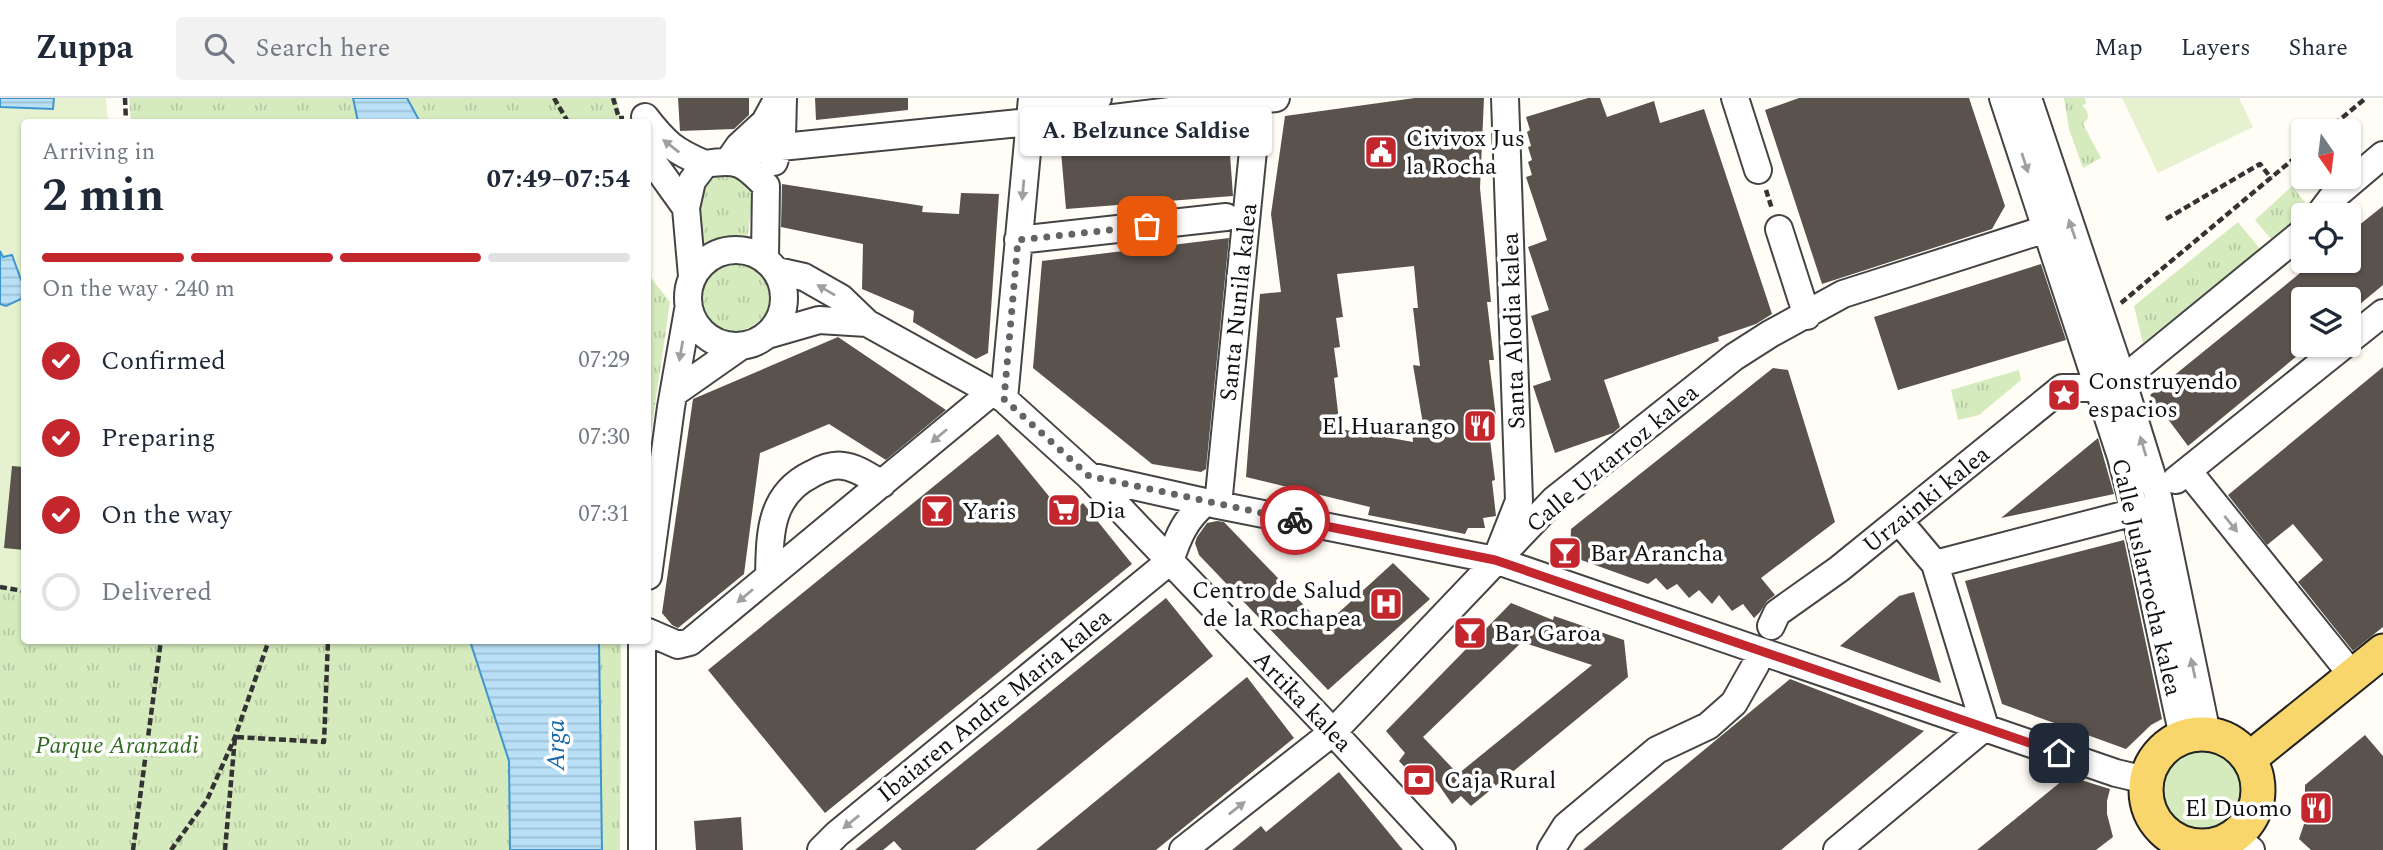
<!DOCTYPE html>
<meta charset="utf-8">
<style>
body{margin:0;font-family:Spectral,serif;background:#f2f2f3;color:#1f2937;height:100vh;display:flex;flex-direction:column;font-size:26px;white-space:nowrap}
*{box-sizing:border-box;margin:0}
p{font-size:23px;color:#747a83}
.icon{flex:none;width:38px;height:38px;fill:none;stroke:currentColor;stroke-width:2;stroke-linecap:round;stroke-linejoin:round}
.map{position:relative;flex:1;overflow:hidden}
.sheet{position:absolute;left:21px;top:21px;width:630px;height:525px;display:flex;flex-direction:column;background:#fff;border-radius:7px;box-shadow:0 2px 5px #0004}
.sheet>*{flex:none}
.needle{width:46px;rotate:166deg}
.controls{position:absolute;left:2291px;top:21px;display:grid;gap:14px}
.controls a{display:grid;place-items:center;width:70px;height:70px;border-radius:7px;background:#fff;box-shadow:0 2px 5px #0004;font-size:35px}
.pin{position:absolute;display:grid;place-items:center;width:60px;height:60px;color:#fff;margin:-30px;border-radius:14px;box-shadow:0 4px 10px #0006}
.courier{position:absolute;display:grid;place-items:center;width:70px;height:70px;margin:-35px;border:5px solid #c4262e;border-radius:50%;background:#fff;color:#222;box-shadow:0 2px 9px #0007}
.bubble{position:absolute;height:49px;border-radius:7px;background:#fff;box-shadow:0 2px 5px #0004;font-size:23px;font-weight:700;line-height:49px;text-align:center}
.headline em{font-style:normal;font-weight:700}
.headline div{display:flex;flex-direction:column-reverse}
.headline{display:flex;align-items:center;justify-content:space-between;height:119px;padding:0 21px}
h1{font-size:46px;font-weight:700;line-height:52px}
.bar{display:grid;grid-template-columns:repeat(4,1fr);gap:10px 7px;align-content:center;height:84px;padding:0 21px}
.bar i{height:9px;border-radius:5px;background:#e0e1e3}
.bar .active{background:#c4262e}
.bar p{grid-column:span 4}
ol{padding:0 21px;list-style:none}
li{display:flex;align-items:center;gap:21px;height:77px}
li p{margin-inline-start:auto}
li .icon{padding:7px;border-radius:50%;background:#c4262e;color:#fff;stroke-width:4}
li:last-child{color:#747a83}
li i{width:38px;height:38px;border:4px solid #e0e1e3;border-radius:50%}
header{display:flex;align-items:center;gap:42px;box-sizing:border-box;height:98px;padding:0 35px;background:#fff;border-bottom:2px solid #e0e1e3}
header strong{font-size:33px}
nav{display:flex;gap:38px;margin-inline-start:auto;font-size:24px}
.search{width:490px;height:63px;background:#f2f2f3;display:flex;align-items:center;gap:18px;box-sizing:border-box;padding:0 24px;border-radius:7px;color:#747a83;font-size:26px}
.map>svg:first-child{display:block}
</style>
<header>
<strong>Zuppa</strong>
<div class="search"><svg class="icon" aria-label="search" viewBox="0 0 24 24"><circle cx="10" cy="10" r="6"/><path d="M15 15l6 6"/></svg>Search here</div>
<nav><a>Map</a><a>Layers</a><a>Share</a></nav>
</header>
<div class="map">
<svg width="2383" height="752" viewBox="0 0 2383 752">
<defs>
<pattern id="grass-tufts" width="24" height="20" patternUnits="userSpaceOnUse" patternTransform="scale(1.75)"><rect width="24" height="20" fill="#d5ebbd"/><path d="M3 7l-1-3M5 7V3M7 7l1-3M15 17l-1-3M17 17v-4M19 17l1-3" fill="none" stroke="#b6c8a1"/></pattern>
<pattern id="water-rules" width="6" height="5" patternUnits="userSpaceOnUse" patternTransform="scale(1.75)"><rect width="6" height="5" fill="#b9e0f7"/><path d="M0 2.5h6" fill="none" stroke="#9ebfd3"/></pattern>
</defs>
<rect width="100%" height="100%" fill="#fffdf5"/>
<path fill="url(#grass-tufts)" d="M 129,0 L 353,0 L 358,24 L 131,24 Z
M 407,0 L 617,0 L 620,24 L 420,24 Z
M 2064,0 L 2085,0 L 2086,6 L 2082,7 L 2087,13 L 2088,20 L 2083,26 L 2101,60 L 2083,70 L 2069,31 Z
M 719,78 L 736,78 L 753,97 L 747,143 L 733,144 L 701,155 C 698,140 697,95 709,83 C 711,81 716,80 719,78 Z
M 2292,88 L 2314,116 L 2303,117 L 2303,125 L 2277,148 L 2255,122 Z
M 2238,124 L 2260,151 L 2143,245 L 2134,208 Z
M 736,163 C 745,166 759,168 765,176 C 794,211 730,261 703,216 C 695,201 699,177 715,168 C 721,165 730,165 736,163 Z
M 648,176 L 670,204 L 648,355 Z
M 2019,272 L 2021,282 L 1979,317 L 1958,322 L 1951,292 Z
M 0,489 L 24,493 L 24,542 L 470,543 L 509,663 L 510,752 L 0,752 Z
M 599,543 L 621,543 L 620,752 L 602,752 Z"/>
<path fill="#d5ebbd" d="M2160 690a41 41 0 1 1 82 0a41 41 0 1 1-82 0Z"/>
<path fill="#e6f2cf" d="M 54,0 L 106,0 L 108,24 L 24,24 L 24,493 L 0,489 L 0,9 L 53,11 Z
M 2122,0 L 2239,0 L 2253,29 L 2158,75 Z"/>
<path fill="url(#water-rules)" stroke="#3f96cf" stroke-width="2" d="M 0,0 L 54,0 L 53,11 L 0,9 Z
M 353,0 L 407,0 L 420,24 L 358,24 Z
M 0,153 L 3,159 L 12,157 L 24,190 L 21,201 L 6,208 L 0,206 Z
M 470,543 L 599,543 L 602,752 L 510,752 L 509,663 Z"/>
<path fill="#5a524d" fill-rule="evenodd" d="M 678,0 L 749,0 L 749,17 L 734,31 L 680,33 Z
M 815,0 L 908,0 L 908,12 L 816,22 Z
M 1415,0 L 1484,0 L 1480,90 L 1491,204 L 1487,204 L 1494,262 L 1489,262 L 1496,319 L 1487,317 L 1495,382 L 1492,383 L 1496,418 L 1483,420 L 1485,430 L 1468,430 L 1465,436 L 1368,417 L 1370,409 L 1246,379 L 1260,196 L 1281,194 L 1271,116 L 1285,18 ZM 1414,168 L 1418,210 L 1413,210 L 1420,268 L 1413,267 L 1423,326 L 1412,329 L 1413,344 L 1340,331 L 1334,280 L 1338,279 L 1334,250 L 1340,249 L 1336,220 L 1343,219 L 1337,176 Z
M 1588,0 L 1600,0 L 1607,19 L 1654,3 L 1660,25 L 1704,11 L 1772,216 L 1756,226 L 1718,239 L 1719,243 L 1604,282 L 1620,329 L 1613,335 L 1555,355 L 1533,288 L 1551,282 L 1531,218 L 1549,212 L 1528,149 L 1547,142 L 1526,79 L 1532,77 L 1528,64 L 1532,62 L 1528,49 L 1531,48 L 1527,34 L 1530,32 L 1526,19 Z
M 1799,0 L 1969,0 L 2005,108 L 1992,131 L 1822,186 L 1765,12 Z
M 1228,28 L 1233,98 L 1066,111 L 1060,42 Z
M 782,86 L 923,108 L 922,114 L 959,116 L 961,95 L 999,96 L 988,255 L 976,261 L 913,224 L 914,213 L 862,191 L 863,146 L 781,129 Z
M 2383,108 L 2383,187 L 2348,216 L 2348,201 L 2303,201 L 2303,253 L 2188,348 L 2150,297 L 2315,163 L 2348,163 L 2348,136 Z
M 1229,140 L 1206,371 L 1201,374 L 1152,366 L 1033,270 L 1042,163 Z
M 2041,166 L 2066,242 L 1898,292 L 1874,219 Z
M 838,239 L 946,312 L 886,362 L 829,326 L 760,355 L 744,476 L 678,530 L 672,527 L 662,515 L 693,301 Z
M 2383,269 L 2383,529 L 2353,553 L 2298,484 L 2323,462 L 2293,426 L 2267,447 L 2228,397 Z
M 1773,270 L 1788,272 L 1835,424 L 1761,480 L 1775,497 L 1767,503 L 1760,514 L 1754,520 L 1743,506 L 1732,513 L 1719,497 L 1712,506 L 1699,492 L 1689,500 L 1677,486 L 1667,492 L 1656,480 L 1648,486 L 1570,458 L 1571,431 Z
M 998,336 L 1066,419 L 1083,405 L 1132,466 L 825,715 L 708,572 Z
M 2098,340 L 2114,396 L 2001,420 Z
M 12,368 L 24,369 L 24,452 L 4,450 Z
M 1217,423 L 1224,424 L 1324,528 L 1393,465 L 1430,501 L 1328,592 L 1199,457 L 1195,445 L 1197,439 L 1207,425 Z
M 2124,442 L 2162,621 L 2151,627 L 2126,651 L 2002,606 L 1965,483 Z
M 1914,494 L 1941,585 L 1840,548 L 1899,498 Z
M 1166,500 L 1213,558 L 975,752 L 902,752 L 894,743 L 883,752 L 855,752 Z
M 1511,505 L 1553,522 L 1554,518 L 1624,542 L 1628,579 L 1471,708 L 1461,698 L 1452,706 L 1436,683 L 1426,692 L 1399,663 L 1405,655 L 1386,633 ZM 1522,544 L 1592,567 L 1458,676 L 1423,639 Z
M 1247,579 L 1294,640 L 1156,752 L 1036,752 Z
M 1790,581 L 1924,633 L 1781,752 L 1583,752 Z
M 2365,637 L 2383,658 L 2383,752 L 2311,752 L 2299,741 L 2305,723 L 2305,687 Z
M 1339,674 L 1403,752 L 1232,752 L 1261,728 L 1266,734 Z
M 2068,678 L 2110,691 L 2107,703 L 2107,716 L 2113,739 L 2096,752 L 1977,752 Z
M 741,719 L 743,752 L 696,752 L 694,723 Z"/>
<g fill="none" stroke-linecap="round" stroke-linejoin="round">
<defs>
<path id="minor" d="M 1735,0 L 1758,72
M 2003,0 L 2121,359 L 2135,414 L 2183,639
M 2028,0 L 2116,262 L 2157,394 L 2207,636
M 645,19 C 665,45 674,53 705,66
M 1029,24 L 1056,5 L 1098,0
M 648,57 L 686,110
M 732,58 L 739,48 L 765,24 L 778,0
M 729,63 L 752,52 L 1029,24 L 1056,27 L 1276,0
M 774,64 L 782,39 L 783,0
M 2319,117 L 2331,101 L 2383,57
M 1779,131 L 1807,218
M 1018,142 L 1226,119
M688 200a48 48 0 1 1 96 0a48 48 0 1 1-96 0Z
M 777,173 L 804,179 L 841,200 L 867,225 L 1004,301 L 1089,378 L 1333,634 L 1442,752
M 692,178 L 686,110 L 692,83 L 705,66 C 738,61 743,64 766,88 L 765,160
M 767,237 L 819,222 L 867,225
M 2348,243 L 2383,215
M 2139,268 L 2303,134
M 674,295 L 741,248
M 1004,301 L 1032,0
M 2188,373 L 2353,578
M 1089,378 L 1218,407 L 1495,462 L 2116,675 L 2146,682
M 2176,382 L 2344,247
M 1218,407 L 1258,2
M 1500,451 L 1519,403 L 1505,0
M 1935,466 L 2135,414
M 648,478 L 671,309 L 688,212
M 769,478 C 770,436 769,397 812,376 C 821,371 832,366 843,368 C 856,369 870,379 882,386
M 1771,528 L 1777,515 L 1839,471 L 2062,290 L 2088,290
M 648,534 L 678,547 L 690,544 L 992,294
M 642,542 L 642,752
M 2234,738 L 2251,752
M 821,752 L 837,736 L 1170,463 C 1178,439 1185,421 1206,404
M 1183,752 L 1333,634 L 1554,402 L 1734,259 L 1770,236 L 1843,196 L 2046,131
M 1551,752 L 1566,728 L 1657,652 L 1708,628 L 1734,605 L 1756,566
M 1837,752 L 1985,629 L 1935,466 L 1899,423"/>
<path id="major" d="M2146 692a56 56 0 1 1 112 0a56 56 0 1 1-112 0Z
M 2249,661 L 2383,553"/>
</defs>
<use href="#minor" stroke="#444" stroke-width="30"/>
<use href="#major" stroke="#222" stroke-width="37"/>
<path stroke="#333" stroke-width="4.5" stroke-dasharray="7 3.5" stroke-linecap="butt" d="M 125,0 L 126,24
M 554,0 L 568,24
M 613,0 L 619,20 L 624,20
M 2326,33 L 2366,0
M 1766,92 L 1772,111
M 2166,121 L 2260,66 L 2271,80
M 2121,205 L 2303,53
M 0,489 L 24,493
M 133,752 L 161,542
M 171,752 L 207,702 L 235,639 L 269,542
M 225,752 L 235,639 L 324,644 L 328,542"/>
<use href="#minor" stroke="#fff" stroke-width="26"/>
<use href="#major" stroke="#f9d66b" stroke-width="33"/>
</g>
<defs><path id="oneway-solid" d="M-6-.8H1V-3.2L6.5 0L1 3.2V.8H-6Z" transform="scale(1.75)"/></defs>
<g fill="#a0a0a0">
<use href="#oneway-solid" transform="translate(671 48) rotate(-142)"/>
<use href="#oneway-solid" transform="translate(2025 65) rotate(72)"/>
<use href="#oneway-solid" transform="translate(1023 92) rotate(95)"/>
<use href="#oneway-solid" transform="translate(2072 131) rotate(-109)"/>
<use href="#oneway-solid" transform="translate(826 192) rotate(-150)"/>
<use href="#oneway-solid" transform="translate(681 253) rotate(100)"/>
<use href="#oneway-solid" transform="translate(939 338) rotate(140)"/>
<use href="#oneway-solid" transform="translate(2143 348) rotate(-107)"/>
<use href="#oneway-solid" transform="translate(2231 426) rotate(51)"/>
<use href="#oneway-solid" transform="translate(745 498) rotate(140)"/>
<use href="#oneway-solid" transform="translate(2193 570) rotate(-102)"/>
<use href="#oneway-solid" transform="translate(1237 710) rotate(-38)"/>
<use href="#oneway-solid" transform="translate(851 724) rotate(141)"/>
</g>
<g fill="none" stroke-linecap="round" stroke-linejoin="round">
<path stroke="#646461" stroke-width="7" stroke-dasharray="0 12.6" d="M 1147,128 L 1018,142 L 1004,301 L 1089,378 L 1295,422"/>
<path stroke="#c4262e" stroke-width="9" d="M 1295,422 L 1495,462 L 2059,655"/>
</g>
<defs>
<symbol id="civic-square" viewBox="-11 -11 22 22"><rect x="-9" y="-9" width="18" height="18" rx="4" fill="#c4262e" stroke="#fff"/><path d="M-.6-6.5H3V-4.5H.6V-3L4-1V1h2V6H-6V1h2V-1L-.6-3ZM-1.2 2.5V6h2.4V2.5Z" fill="#fff"/></symbol>
<symbol id="sight-square" viewBox="-11 -11 22 22"><rect x="-9" y="-9" width="18" height="18" rx="4" fill="#c4262e" stroke="#fff"/><path d="M0-6L1.8-2.2L6-1.7L2.9 1.2L3.7 5.4L0 3.3L-3.7 5.4L-2.9 1.2L-6-1.7L-1.8-2.2Z" fill="#fff"/></symbol>
<symbol id="restaurant-square" viewBox="-11 -11 22 22"><rect x="-9" y="-9" width="18" height="18" rx="4" fill="#c4262e" stroke="#fff"/><path d="M-5-6h1v4h1v-4h1v4h1v-4h1v5L-1.5 .5V6h-2V.5L-5-1ZM5-6V6H3V1.5H1.5Q1.5-4 5-6Z" fill="#fff"/></symbol>
<symbol id="supermarket-square" viewBox="-11 -11 22 22"><rect x="-9" y="-9" width="18" height="18" rx="4" fill="#c4262e" stroke="#fff"/><path d="M-6-5.5h2.5l.6 2H6L4.5 2H-2.5L-4.4-4H-6ZM-1.5 3.2a1.3 1.3 0 1 0 .1 0ZM3 3.2a1.3 1.3 0 1 0 .1 0Z" fill="#fff"/></symbol>
<symbol id="bar-square" viewBox="-11 -11 22 22"><rect x="-9" y="-9" width="18" height="18" rx="4" fill="#c4262e" stroke="#fff"/><path d="M-6-5H6L.8 .8V4.5H3.5V6h-7V4.5H-.8V.8Z" fill="#fff"/></symbol>
<symbol id="hospital-square" viewBox="-11 -11 22 22"><rect x="-9" y="-9" width="18" height="18" rx="4" fill="#c4262e" stroke="#fff"/><path d="M-5-5h3v3.5h4V-5h3V5h-3V1.5h-4V5h-3Z" fill="#fff"/></symbol>
<symbol id="bank-square" viewBox="-11 -11 22 22"><rect x="-9" y="-9" width="18" height="18" rx="4" fill="#c4262e" stroke="#fff"/><path d="M-6-4H6V4H-6ZM0-2.3a2.3 2.3 0 1 0 0 4.6a2.3 2.3 0 1 0 0-4.6Z" fill="#fff"/></symbol>
</defs>
<g fill-rule="evenodd">
<use href="#civic-square" x="1362" y="35" width="38" height="38"/>
<use href="#sight-square" x="2045" y="278" width="38" height="38"/>
<use href="#restaurant-square" x="1461" y="309" width="38" height="38"/>
<use href="#supermarket-square" x="1045" y="393" width="38" height="38"/>
<use href="#bar-square" x="918" y="394" width="38" height="38"/>
<use href="#bar-square" x="1546" y="436" width="38" height="38"/>
<use href="#hospital-square" x="1367" y="487" width="38" height="38"/>
<use href="#bar-square" x="1451" y="516" width="38" height="38"/>
<use href="#bank-square" x="1400" y="663" width="38" height="38"/>
<use href="#restaurant-square" x="2297" y="691" width="38" height="38"/>
</g>
<g text-anchor="middle" stroke-width="7" stroke-linejoin="round" paint-order="stroke">
<g font-size="24" fill="#111" stroke="#fff" text-anchor="start">
<text x="1406" y="48">Civivox Jus<tspan x="1406" dy="28">la Rocha</tspan></text>
<text x="2088" y="291">Construyendo<tspan x="2088" dy="28">espacios</tspan></text>
<text x="1456" y="336" text-anchor="end">El Huarango</text>
<text x="1088" y="420">Dia</text>
<text x="962" y="421">Yaris</text>
<text x="1590" y="463">Bar Arancha</text>
<text x="1362" y="500" text-anchor="end">Centro de Salud<tspan x="1362" dy="28">de la Rochapea</tspan></text>
<text x="1494" y="543">Bar Garoa</text>
<text x="1444" y="690">Caja Rural</text>
<text x="2292" y="718" text-anchor="end">El Duomo</text>
</g>
<g font-size="24" fill="#111" stroke="#fff">
<text transform="translate(1238 204) rotate(-84)" y="8">Santa Nunila kalea</text>
<text transform="translate(1513 233) rotate(-92)" y="8">Santa Alodia kalea</text>
<text transform="translate(1612 360) rotate(-40)" y="8">Calle Uztarroz kalea</text>
<text transform="translate(1926 401) rotate(-39)" y="8">Urzainki kalea</text>
<text transform="translate(2147 479) rotate(77)" y="8">Calle Juslarrocha kalea</text>
<text transform="translate(1303 603) rotate(46)" y="8">Artika kalea</text>
<text transform="translate(994 607) rotate(-39)" y="8">Ibaiaren Andre Maria kalea</text>
</g>
<g font-size="24" font-style="italic" fill="#2f6b1f" stroke="#fff">
<text x="117" y="655">Parque Aranzadi</text>
</g>
<g font-size="26" font-style="italic" fill="#1768a6" stroke="#fff">
<text transform="translate(555 647) rotate(-90)" y="9">Arga</text>
</g>
</g>
</svg>
<div class="controls">
<a><svg class="needle" viewBox="-14 -14 28 28"><path d="M0-13l5 13h-10z" fill="#e53935"/><path d="M0 13l5-13h-10z" fill="#747a83"/></svg></a>
<a><svg class="icon" aria-label="locate" viewBox="0 0 24 24"><circle cx="12" cy="12" r="6"/><path d="M12 2v4M12 18v4M2 12h4M18 12h4"/></svg></a>
<a><svg class="icon" aria-label="layers" viewBox="0 0 24 24"><path d="M12 4l9 5-9 5-9-5zM3 14l9 5 9-5"/></svg></a>
</div>
<div class="pin" style="left:1147px;top:128px;background:#ea580c"><svg class="icon" aria-label="bag" viewBox="0 0 24 24"><path d="M5 8h14l-1 12H6zM9 8a3 3 0 0 1 6 0"/></svg></div>
<div class="pin" style="left:2059px;top:655px;background:#1f2937"><svg class="icon" aria-label="home" viewBox="0 0 24 24"><path d="M3 11l9-7 9 7M6 9v11h12V9"/></svg></div>
<div class="courier" style="left:1295px;top:422px"><svg class="icon" aria-label="bike" viewBox="0 0 24 24"><circle cx="6" cy="16" r="4"/><circle cx="18" cy="16" r="4"/><path d="M6 16l4-8h5l3 8M10 8l3 8H6M13 5h3"/></svg></div>
<div class="bubble" style="left:1020px;top:9px;width:252px">A. Belzunce Saldise</div>
<section class="sheet">
<div class="headline"><div><h1>2 min</h1><p>Arriving in</p></div><em>07:49–07:54</em></div>
<div class="bar"><i class="active"></i><i class="active"></i><i class="active"></i><i></i><p>On the way · 240 m</p></div>
<ol>
<li><svg class="icon" aria-label="check" viewBox="0 0 24 24"><path d="M5 12l5 5 9-10"/></svg>Confirmed<p>07:29</p></li>
<li><svg class="icon" aria-label="check" viewBox="0 0 24 24"><path d="M5 12l5 5 9-10"/></svg>Preparing<p>07:30</p></li>
<li><svg class="icon" aria-label="check" viewBox="0 0 24 24"><path d="M5 12l5 5 9-10"/></svg>On the way<p>07:31</p></li>
<li><i></i>Delivered</li>
</ol>
</section>
</div>
